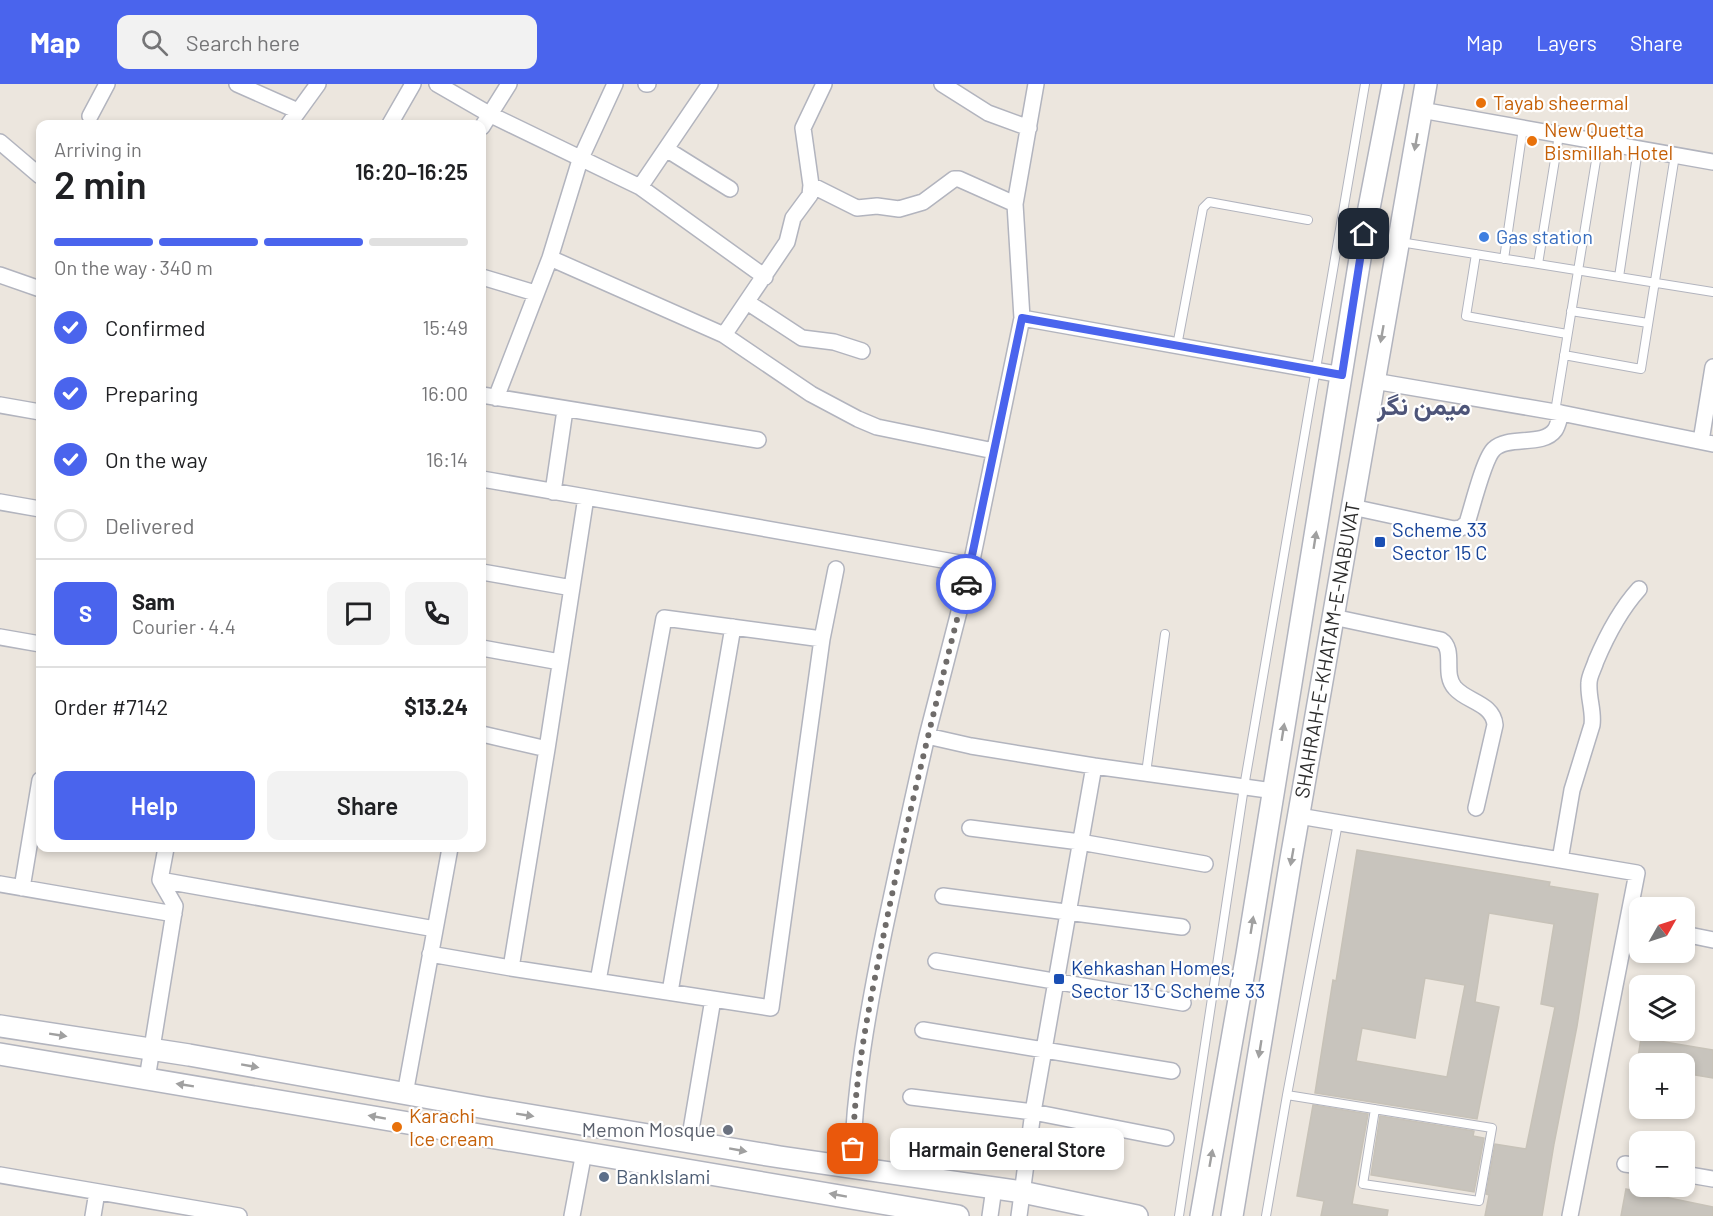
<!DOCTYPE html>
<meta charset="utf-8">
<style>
body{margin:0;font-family:Barlow,Vazirmatn,sans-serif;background:#f2f2f2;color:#202124;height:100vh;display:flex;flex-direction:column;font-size:22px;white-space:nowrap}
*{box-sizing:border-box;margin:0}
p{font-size:20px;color:#757577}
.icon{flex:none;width:33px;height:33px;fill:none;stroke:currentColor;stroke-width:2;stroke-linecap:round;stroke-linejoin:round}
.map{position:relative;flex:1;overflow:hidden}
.side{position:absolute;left:36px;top:36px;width:450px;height:732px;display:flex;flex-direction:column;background:#fff;border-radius:12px;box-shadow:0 3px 9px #0003}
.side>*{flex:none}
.needle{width:39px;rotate:51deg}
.buttons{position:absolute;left:1629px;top:813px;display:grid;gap:12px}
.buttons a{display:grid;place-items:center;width:66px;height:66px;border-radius:12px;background:#fff;box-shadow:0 3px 9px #0003;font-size:30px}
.pin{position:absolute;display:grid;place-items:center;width:51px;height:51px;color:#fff;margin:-26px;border-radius:12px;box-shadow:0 3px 9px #0006}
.courier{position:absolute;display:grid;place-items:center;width:60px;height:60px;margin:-30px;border:4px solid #4a64ed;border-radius:50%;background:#fff;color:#222;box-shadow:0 2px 8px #0007}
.bubble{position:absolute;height:42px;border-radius:12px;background:#fff;box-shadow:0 3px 9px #0003;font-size:20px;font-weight:600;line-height:42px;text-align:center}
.headline em{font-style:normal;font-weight:600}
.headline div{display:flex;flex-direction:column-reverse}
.headline{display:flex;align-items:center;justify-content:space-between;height:102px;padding:0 18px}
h1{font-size:39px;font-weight:600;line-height:45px}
.bar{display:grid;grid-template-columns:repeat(4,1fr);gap:9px 6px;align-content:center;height:72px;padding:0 18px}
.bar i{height:8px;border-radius:4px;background:#e0e0e0}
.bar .current{background:#4a64ed}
.bar p{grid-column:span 4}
.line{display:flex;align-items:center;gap:15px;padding:0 18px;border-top:2px solid #e0e0e0}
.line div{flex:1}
.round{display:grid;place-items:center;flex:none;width:63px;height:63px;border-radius:12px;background:#f2f2f2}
ol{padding:0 18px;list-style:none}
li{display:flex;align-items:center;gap:18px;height:66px}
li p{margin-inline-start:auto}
li .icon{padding:6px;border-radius:50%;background:#4a64ed;color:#fff;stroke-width:4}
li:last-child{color:#757577}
li i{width:33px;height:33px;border:3px solid #e0e0e0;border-radius:50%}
.primary-button{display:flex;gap:12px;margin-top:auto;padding:12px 18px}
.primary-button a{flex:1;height:69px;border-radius:12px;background:#4a64ed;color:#fff;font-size:24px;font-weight:600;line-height:69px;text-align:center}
.primary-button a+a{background:#f2f2f2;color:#202124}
header{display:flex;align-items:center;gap:36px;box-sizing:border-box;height:84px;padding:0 30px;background:#4a64ed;color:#fff}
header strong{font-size:28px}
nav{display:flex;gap:33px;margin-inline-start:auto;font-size:21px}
.search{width:420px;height:54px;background:#f2f2f2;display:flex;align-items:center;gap:15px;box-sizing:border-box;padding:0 21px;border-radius:12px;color:#757577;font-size:22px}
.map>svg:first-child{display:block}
</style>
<header>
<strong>Map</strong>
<div class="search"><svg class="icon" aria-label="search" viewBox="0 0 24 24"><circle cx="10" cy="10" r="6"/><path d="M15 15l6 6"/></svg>Search here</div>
<nav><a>Map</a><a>Layers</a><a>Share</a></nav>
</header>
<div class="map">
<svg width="1713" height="1132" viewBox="0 0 1713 1132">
<rect width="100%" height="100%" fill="#ece6de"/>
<path fill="#c8c4bd" stroke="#c7c2b8" stroke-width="1.5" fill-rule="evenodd" d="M 1357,766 L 1550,798 L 1549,802 L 1598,810 L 1577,942 L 1554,1060 L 1542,1132 L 1485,1132 L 1489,1111 L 1486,1110 L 1495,1060 L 1526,1065 L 1555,923 L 1541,920 L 1554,840 L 1489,829 L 1475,918 L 1499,923 L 1477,1035 L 1315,1009 L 1333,896 L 1336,897 ZM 1425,894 L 1465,901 L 1447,993 L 1356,977 L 1362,944 L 1415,954 Z
M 1641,954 L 1713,966 L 1713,994 L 1684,989 L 1684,980 L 1637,980 Z
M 1313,1021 L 1368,1030 L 1352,1120 L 1388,1126 L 1387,1132 L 1321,1132 L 1324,1117 L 1297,1112 Z
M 1380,1032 L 1474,1047 L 1473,1052 L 1484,1054 L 1474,1108 L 1371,1091 Z
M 1626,1105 L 1713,1123 L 1713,1132 L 1621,1132 Z"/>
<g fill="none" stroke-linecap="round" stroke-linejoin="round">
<defs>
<path id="lane" d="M 1400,158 L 1713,208
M 1476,170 L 1466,232 L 1567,250
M 1504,175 L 1523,44
M 1538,180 L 1559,51
M 1619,193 L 1638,65
M 1571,227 L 1648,239
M 1177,262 L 1203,124 L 1209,118 L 1308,136
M 1564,271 L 1641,285 L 1675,71
M 1555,328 L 1599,58
M 1146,689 L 1165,550
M 1287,1011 L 1492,1044 L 1479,1117 L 1363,1100 L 1375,1025
M 1179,1132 L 1244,703 L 1365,0
M 1266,1132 L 1287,1011 L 1338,739"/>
<path id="street" d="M 237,0 L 298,27
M 437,0 L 489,30 L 640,103 L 765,193
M 646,0 L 648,0
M 942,0 L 988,29 L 1029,44
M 1421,26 L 1713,78
M 90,32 L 107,0
M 289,40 L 318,0
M 390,40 L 413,0
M 482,43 L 509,0
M 0,58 L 40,92
M 666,65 L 730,105
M 811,101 L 857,124 L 877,122 L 899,125 L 923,118 L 954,95 L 959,95 L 1015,120
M 640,103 L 710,0
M 550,174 L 724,251 L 811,310 L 858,335 L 877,343 L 994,367
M 0,191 L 40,205
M 482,193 L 535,209
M 747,218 L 802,254 L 834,258 L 862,267
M 1022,234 L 1015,120 L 1036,0
M 724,251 L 787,158 L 793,134 L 810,111 L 811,101 L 803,44 L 824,0
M 1374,297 L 1561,329 L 1713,360
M 482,311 L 758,356
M 496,314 L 550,174 L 580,76 L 615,0
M 0,321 L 40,328
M 1701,357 L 1713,283
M 482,395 L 586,413 L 547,665 L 482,650
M 553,408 L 565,326
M 586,413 L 971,481 L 927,652 L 971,662 L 1094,682
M 0,418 L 40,425
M 1352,423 L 1454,445 L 1461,444 L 1467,439 C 1472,424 1484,374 1494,365 C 1508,351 1543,363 1555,346 C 1558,342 1559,335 1561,329
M 971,481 L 1022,234 L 1342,291
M 482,488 L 572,504
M 1333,533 L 1441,556 C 1456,566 1442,590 1455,604 C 1467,618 1493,619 1495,641 L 1476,724
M 0,553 L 40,560
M 482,564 L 560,578
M 1299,732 L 1637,789 L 1570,1132
M 970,744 L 1080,758 L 1205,780
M 1560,776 L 1572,706 L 1592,641 C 1594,627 1588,614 1589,599 C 1589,592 1594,584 1596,577 C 1607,551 1620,526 1639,505
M 160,796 L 435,845
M 0,800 L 174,830
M 22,804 L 40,696
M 943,812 L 1182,843
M 1684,850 L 1713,856
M 430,870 L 511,884 L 547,665
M 936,877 L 1183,919
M 511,884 L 771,924 L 822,555 L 836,485
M 598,897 L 664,534 L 822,555
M 670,908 L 733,543
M 923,946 L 1172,987
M 147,995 L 175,822 L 160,796 L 166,764
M 405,1010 L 450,764
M 911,1013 L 1033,1028 L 1166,1054
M 689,1058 L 713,915
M 1625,1080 L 1640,1082
M 852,1083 C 854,1004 868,926 884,848 C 898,782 912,717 927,652
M 1684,1090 L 1713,1095
M 0,1091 L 239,1132
M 93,1132 L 97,1108
M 572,1132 L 584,1068
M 990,1132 L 994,1104
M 1019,1132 L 1033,1028 L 1094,682 L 1274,707"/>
<g id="secondary">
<path d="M 0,942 L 189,971 L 486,1024 L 780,1073 L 1022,1108 L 1137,1132"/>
<path d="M 0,970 L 958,1132"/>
<path d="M 1201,1132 L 1247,870 L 1364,150 L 1393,0"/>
<path id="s1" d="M 1232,1132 L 1291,775 L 1426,0"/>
</g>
</defs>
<use href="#lane" stroke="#b2b4be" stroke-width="10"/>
<use href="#street" stroke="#b2b4be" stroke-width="18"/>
<use href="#secondary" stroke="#b2b4be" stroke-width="24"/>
<use href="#lane" stroke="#fff" stroke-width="8"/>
<use href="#street" stroke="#fff" stroke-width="15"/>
<use href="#secondary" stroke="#fff" stroke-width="21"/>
</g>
<defs><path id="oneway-solid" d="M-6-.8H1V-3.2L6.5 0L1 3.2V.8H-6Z" transform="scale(1.5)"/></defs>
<g fill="#a0a0a0">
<use href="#oneway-solid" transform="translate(1416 58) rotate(100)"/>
<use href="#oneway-solid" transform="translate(1382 250) rotate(100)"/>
<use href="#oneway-solid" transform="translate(1315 456) rotate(-81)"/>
<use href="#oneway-solid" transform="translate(1283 648) rotate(-81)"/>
<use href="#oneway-solid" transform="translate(1292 773) rotate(100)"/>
<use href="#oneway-solid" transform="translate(1252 841) rotate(-81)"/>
<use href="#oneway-solid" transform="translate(58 951) rotate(9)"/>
<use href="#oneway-solid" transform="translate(1260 965) rotate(99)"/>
<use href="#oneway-solid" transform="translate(250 982) rotate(10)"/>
<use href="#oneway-solid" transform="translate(185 1001) rotate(-171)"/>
<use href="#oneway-solid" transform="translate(525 1031) rotate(9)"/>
<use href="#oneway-solid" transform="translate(377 1033) rotate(-170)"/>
<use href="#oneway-solid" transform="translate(738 1066) rotate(10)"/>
<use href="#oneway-solid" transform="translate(1211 1074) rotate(-80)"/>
<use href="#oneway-solid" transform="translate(838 1111) rotate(-170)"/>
</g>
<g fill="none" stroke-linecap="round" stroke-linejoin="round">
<path stroke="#6f6c6a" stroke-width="6" stroke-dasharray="0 10.8" d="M 853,1065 C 854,994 869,923 883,854 C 907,735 936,618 966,500"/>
<path stroke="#4a64ed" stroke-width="8" d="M 966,500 L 1022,234 L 1342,291 L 1364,150"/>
</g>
<g fill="#e8710a" stroke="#fff" stroke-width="2">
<circle cx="1481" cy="19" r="6"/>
<circle cx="1532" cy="57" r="6"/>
<circle cx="397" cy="1043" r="6"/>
</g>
<circle fill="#3f7fe0" stroke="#fff" stroke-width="2" cx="1484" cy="153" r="6"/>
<g fill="#1a4fb4" stroke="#fff" stroke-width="2">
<rect x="1374" y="452" width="12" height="12" rx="3"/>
<rect x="1053" y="889" width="12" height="12" rx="3"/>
</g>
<circle fill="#6b7280" stroke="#fff" stroke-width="2" cx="728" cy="1046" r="6"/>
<circle fill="#5c6f8a" stroke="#fff" stroke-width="2" cx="604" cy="1093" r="6"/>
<g text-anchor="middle" stroke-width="4.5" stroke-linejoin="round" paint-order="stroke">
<g font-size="20" fill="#c56008" stroke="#fff" text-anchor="start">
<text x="1493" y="26">Tayab sheermal</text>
<text x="1544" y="53">New Quetta<tspan x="1544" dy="23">Bismillah Hotel</tspan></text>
<text x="409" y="1039">Karachi<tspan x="409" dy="23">Ice cream</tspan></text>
</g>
<g font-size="20" fill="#366cbe" stroke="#fff" text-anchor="start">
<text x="1496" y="160">Gas station</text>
</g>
<g font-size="20" fill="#164399" stroke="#fff" text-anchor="start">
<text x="1392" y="453">Scheme 33<tspan x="1392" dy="23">Sector 15 C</tspan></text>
<text x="1071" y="891">Kehkashan Homes,<tspan x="1071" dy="23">Sector 13 C Scheme 33</tspan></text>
</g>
<g font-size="20" fill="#2b2b2b" stroke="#fff">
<text dy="7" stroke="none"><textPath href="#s1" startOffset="574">SHAHRAH-E-KHATAM-E-NABUVAT</textPath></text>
</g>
<g font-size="20" fill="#5b616d" stroke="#fff" text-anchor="end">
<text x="716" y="1053">Memon Mosque</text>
</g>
<g font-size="20" fill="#4e5e75" stroke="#fff" text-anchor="start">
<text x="616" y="1100">BankIslami</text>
</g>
<g font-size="26" font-weight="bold" fill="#4e5579" stroke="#fff">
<text x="1424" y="331">میمن نگر</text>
</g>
</g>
</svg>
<div class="buttons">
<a><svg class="needle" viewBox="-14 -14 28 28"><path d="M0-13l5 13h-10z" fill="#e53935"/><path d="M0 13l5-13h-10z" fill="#757577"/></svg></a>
<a><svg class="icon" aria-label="layers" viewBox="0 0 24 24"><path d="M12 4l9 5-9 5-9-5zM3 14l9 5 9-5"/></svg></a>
<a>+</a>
<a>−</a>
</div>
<div class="pin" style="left:853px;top:1065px;background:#ea580c"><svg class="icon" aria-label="bag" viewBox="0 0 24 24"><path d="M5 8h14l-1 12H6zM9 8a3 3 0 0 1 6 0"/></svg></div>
<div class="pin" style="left:1364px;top:150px;background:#1f2937"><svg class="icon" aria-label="home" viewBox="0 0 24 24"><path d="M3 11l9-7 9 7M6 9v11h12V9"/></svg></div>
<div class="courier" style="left:966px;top:500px"><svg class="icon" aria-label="car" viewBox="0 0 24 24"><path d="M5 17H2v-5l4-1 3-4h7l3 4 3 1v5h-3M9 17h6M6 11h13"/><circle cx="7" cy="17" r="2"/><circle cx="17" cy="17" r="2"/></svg></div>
<div class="bubble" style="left:890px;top:1044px;width:234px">Harmain General Store</div>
<section class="side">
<div class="headline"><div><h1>2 min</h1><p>Arriving in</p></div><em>16:20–16:25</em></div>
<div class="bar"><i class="current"></i><i class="current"></i><i class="current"></i><i></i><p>On the way · 340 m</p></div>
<ol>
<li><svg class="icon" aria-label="check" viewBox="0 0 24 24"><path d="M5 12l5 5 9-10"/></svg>Confirmed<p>15:49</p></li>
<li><svg class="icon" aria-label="check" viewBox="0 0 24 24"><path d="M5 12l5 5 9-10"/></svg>Preparing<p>16:00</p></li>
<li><svg class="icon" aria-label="check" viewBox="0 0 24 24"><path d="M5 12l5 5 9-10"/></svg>On the way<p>16:14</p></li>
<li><i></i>Delivered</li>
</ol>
<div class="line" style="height:108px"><b class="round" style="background:#4a64ed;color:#fff">S</b><div><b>Sam</b><p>Courier · 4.4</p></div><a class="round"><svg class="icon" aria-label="chat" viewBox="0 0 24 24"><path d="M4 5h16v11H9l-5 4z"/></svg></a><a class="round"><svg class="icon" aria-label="phone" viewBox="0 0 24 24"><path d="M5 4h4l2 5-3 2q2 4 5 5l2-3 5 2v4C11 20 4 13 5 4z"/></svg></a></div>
<div class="line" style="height:78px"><div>Order #7142</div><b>$13.24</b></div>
<div class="primary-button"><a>Help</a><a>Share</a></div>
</section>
</div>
